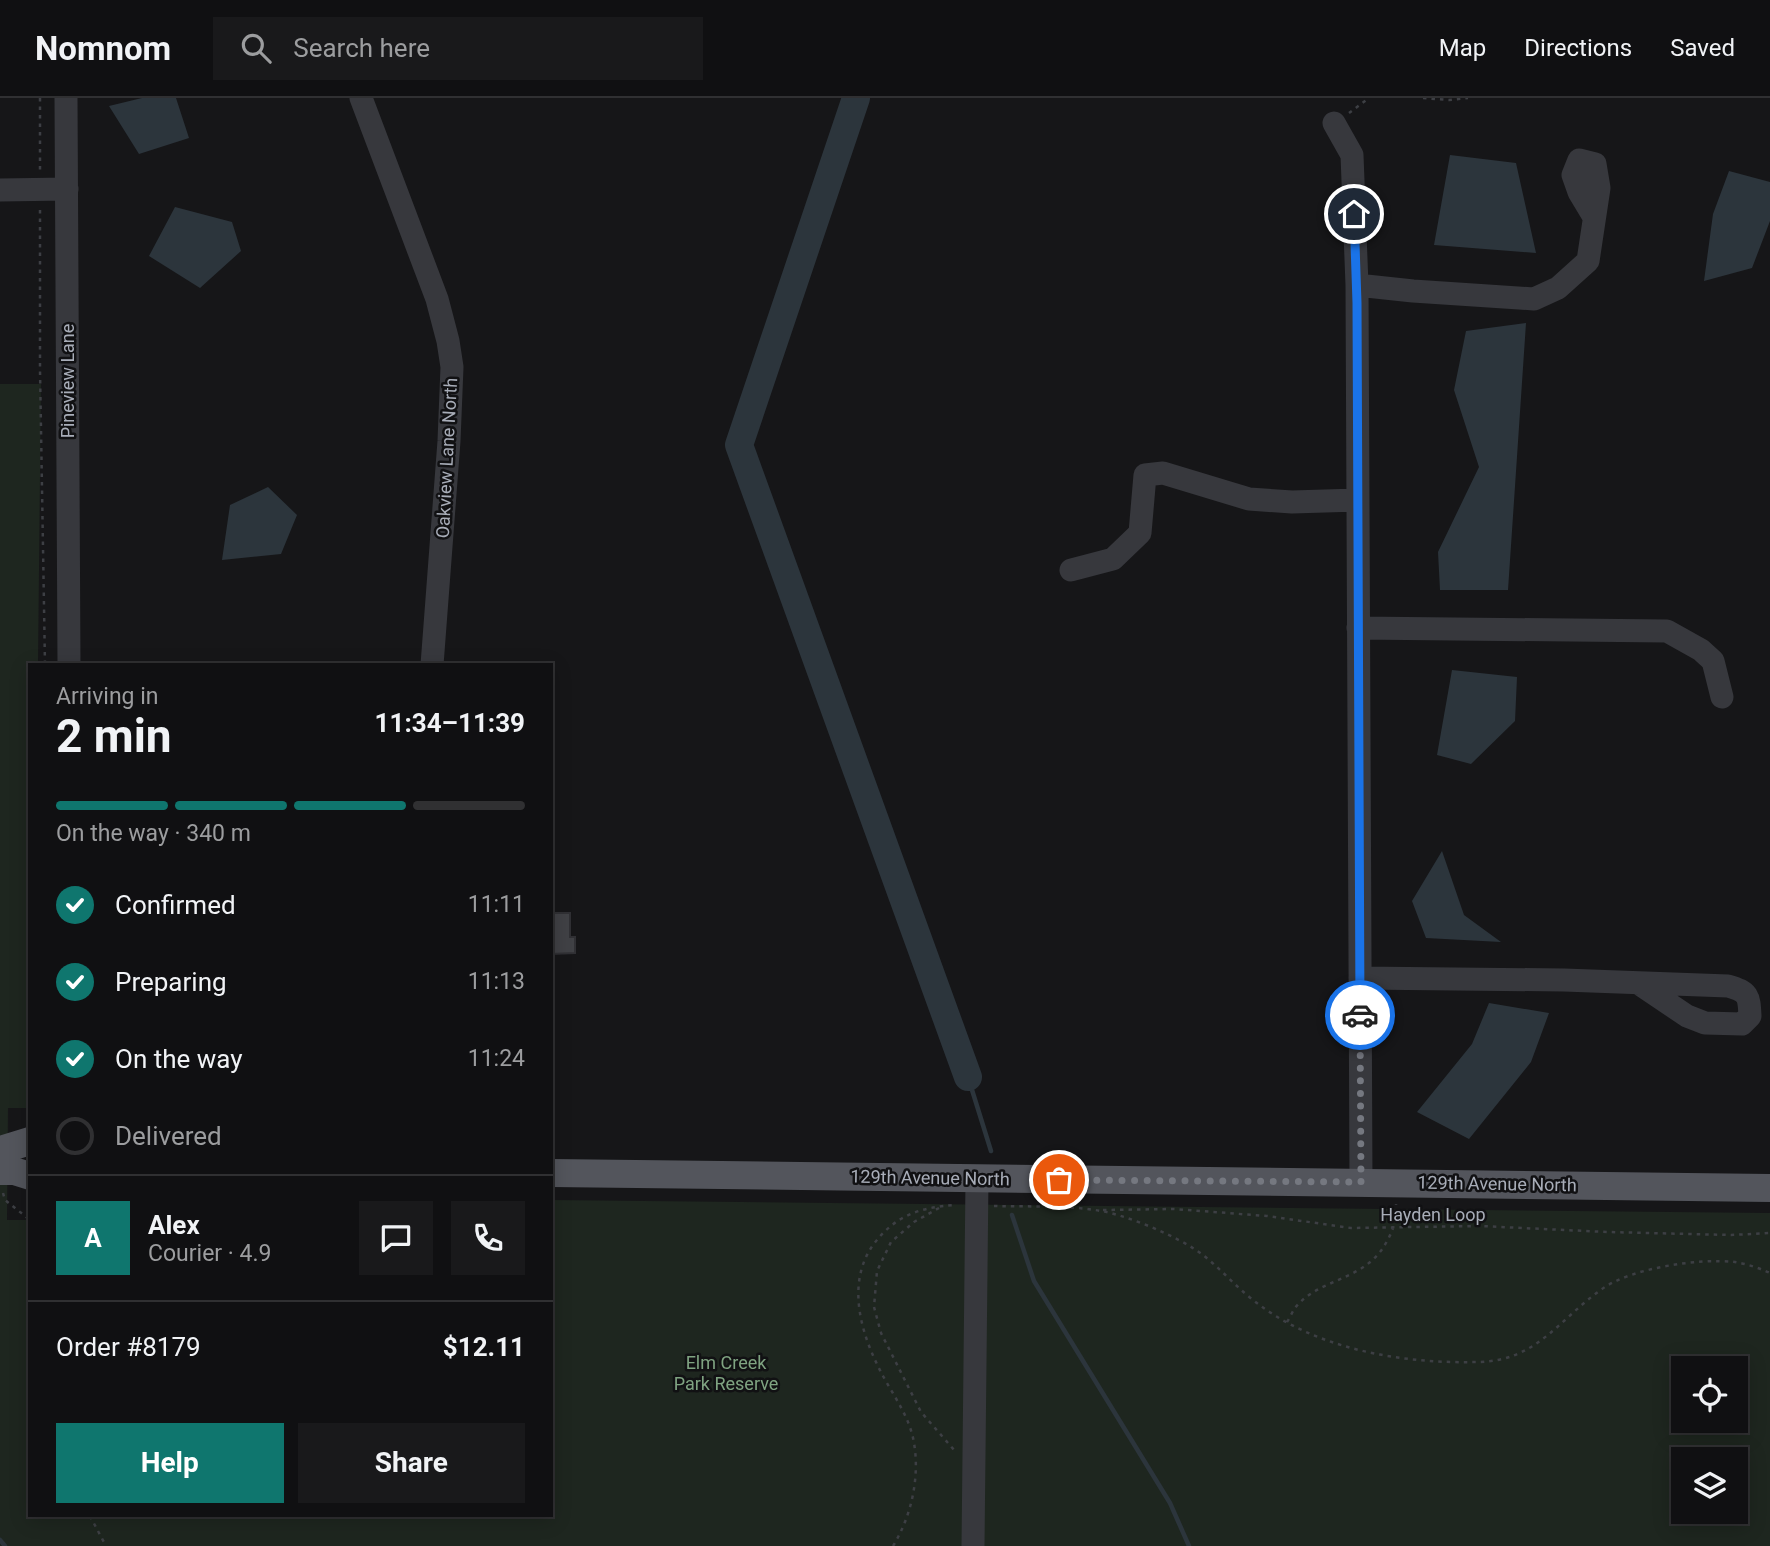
<!DOCTYPE html>
<meta charset="utf-8">
<style>
body{margin:0;font-family:Roboto,sans-serif;background:#19191b;color:#f1f3f6;height:100vh;display:flex;flex-direction:column;font-size:26px;white-space:nowrap}
*{box-sizing:border-box;margin:0}
p{font-size:23px;color:#9c9d9f}
.icon{flex:none;width:38px;height:38px;fill:none;stroke:currentColor;stroke-width:2;stroke-linecap:round;stroke-linejoin:round}
.map{position:relative;flex:1;overflow:hidden}
.details{position:absolute;left:28px;top:565px;width:525px;height:854px;display:flex;flex-direction:column;background:#101012;border-radius:0px;box-shadow:0 4px 18px #0003,0 0 0 2px #303032}
.details>*{flex:none}
.fabs{position:absolute;left:1671px;top:1258px;display:grid;gap:14px}
.fabs a{display:grid;place-items:center;width:77px;height:77px;border-radius:0px;background:#101012;box-shadow:0 4px 18px #0003,0 0 0 2px #303032;font-size:35px}
.pin{position:absolute;display:grid;place-items:center;width:60px;height:60px;color:#fff;margin:-30px;border:4px solid #fff;border-radius:50%;box-shadow:0 2px 7px #0007}
.courier{position:absolute;display:grid;place-items:center;width:70px;height:70px;margin:-35px;border:5px solid #1a73e8;border-radius:50%;background:#fff;color:#222;box-shadow:0 2px 9px #0007}
.headline em{font-style:normal;font-weight:700}
.headline div{display:flex;flex-direction:column-reverse}
.headline{display:flex;align-items:center;justify-content:space-between;height:119px;padding:0 28px}
h1{font-size:46px;font-weight:700;line-height:52px}
.bar{display:grid;grid-template-columns:repeat(4,1fr);gap:10px 7px;align-content:center;height:84px;padding:0 28px}
.bar i{height:9px;border-radius:5px;background:#303032}
.bar .on{background:#0f766e}
.bar p{grid-column:span 4}
.line{display:flex;align-items:center;gap:18px;padding:0 28px;border-top:2px solid #303032}
.line div{flex:1}
.round{display:grid;place-items:center;flex:none;width:74px;height:74px;border-radius:0px;background:#19191b}
ol{padding:0 28px;list-style:none}
li{display:flex;align-items:center;gap:21px;height:77px}
li p{margin-inline-start:auto}
li .icon{padding:7px;border-radius:50%;background:#0f766e;color:#fff;stroke-width:4}
li:last-child{color:#9c9d9f}
li i{width:38px;height:38px;border:4px solid #303032;border-radius:50%}
.primary-button{display:flex;gap:14px;margin-top:auto;padding:14px 28px}
.primary-button a{flex:1;height:80px;border-radius:0px;background:#0f766e;color:#fff;font-size:28px;font-weight:700;line-height:80px;text-align:center}
.primary-button a+a{background:#19191b;color:#f1f3f6}
header{display:flex;align-items:center;gap:42px;box-sizing:border-box;height:98px;padding:0 35px;background:#101012;border-bottom:2px solid #303032}
header strong{font-size:33px}
nav{display:flex;gap:38px;margin-inline-start:auto;font-size:24px}
.search{width:490px;height:63px;background:#19191b;display:flex;align-items:center;gap:18px;box-sizing:border-box;padding:0 24px;border-radius:0px;color:#9c9d9f;font-size:26px}
.map>svg:first-child{display:block}
</style>
<header>
<strong>Nomnom</strong>
<div class="search"><svg class="icon" aria-label="search" viewBox="0 0 24 24"><circle cx="10" cy="10" r="6"/><path d="M15 15l6 6"/></svg>Search here</div>
<nav><a>Map</a><a>Directions</a><a>Saved</a></nav>
</header>
<div class="map">
<svg width="1770" height="1448" viewBox="0 0 1770 1448">
<rect width="100%" height="100%" fill="#161618"/>
<path fill="#1e261f" fill-rule="evenodd" d="M 0,286 L 41,286 L 38,567 L 30,567 L 30,1010 L 8,1010 L 7,1122 L 30,1122 L 30,1418 L 551,1418 L 551,1102 L 1770,1115 L 1770,1448 L 0,1448 ZM 1684,1270 L 1736,1270 L 1736,1323 L 1684,1323 ZM 1684,1362 L 1736,1362 L 1736,1414 L 1684,1414 Z"/>
<path fill="#2c353c" d="M 142,0 L 176,0 L 189,40 L 139,56 L 109,8 Z
M 1450,57 L 1516,65 L 1536,155 L 1434,147 Z
M 1729,73 L 1770,84 L 1770,123 L 1752,170 L 1704,183 L 1713,116 Z
M 175,109 L 232,124 L 241,153 L 200,190 L 149,158 Z
M 1526,225 L 1508,492 L 1440,492 L 1438,454 L 1479,369 L 1454,292 L 1466,233 Z
M 268,389 L 297,417 L 281,456 L 222,462 L 230,407 Z
M 1452,572 L 1517,579 L 1515,623 L 1471,666 L 1437,657 Z
M 1442,753 L 1464,817 L 1501,844 L 1426,840 L 1412,803 Z
M 1489,905 L 1549,915 L 1531,964 L 1469,1041 L 1417,1014 L 1472,946 Z"/>
<g fill="none" stroke-linecap="round" stroke-linejoin="round">
<path stroke="#2c353c" stroke-width="4.5" d="M 968,979 L 991,1053
M 1012,1117 L 1034,1183 L 1170,1405 L 1189,1448
M 0,1442 L 5,1448"/>
<path stroke="#2c353c" stroke-width="28" d="M 856,0 L 739,347 L 968,979"/>
</g>
<path fill="#404145" stroke="#303034" stroke-width="2" d="M 551,815 L 570,815 L 570,839 L 575,839 L 575,855 L 551,856 Z"/>
<g fill="none" stroke-linecap="round" stroke-linejoin="round">
<path stroke="#3d3f44" stroke-width="2.5" stroke-dasharray="3.5 5" stroke-linecap="butt" d="M 40,0 L 40,74
M 1423,0 L 1449,2 L 1468,0
M 1349,15 L 1369,0
M 40,112 L 40,272 L 45,567
M 3,1095 L 5,1102 L 30,1122
M 994,1108 C 1027,1109 1062,1107 1095,1112 C 1124,1116 1163,1133 1188,1147 C 1214,1162 1230,1184 1253,1202 C 1314,1251 1401,1266 1478,1264 C 1537,1263 1558,1222 1602,1191 C 1631,1170 1699,1160 1735,1164 C 1747,1166 1759,1170 1770,1175
M 939,1110 L 914,1124 L 891,1144 L 877,1173 L 874,1209 L 881,1235 L 921,1314 L 955,1353
M 1103,1112 L 1174,1111 L 1267,1118 L 1351,1130 L 1480,1128 L 1607,1134 L 1731,1137 L 1770,1135
M 1287,1224 C 1290,1220 1292,1214 1295,1210 C 1319,1179 1366,1184 1387,1143 C 1394,1131 1397,1119 1396,1106
M 90,1418 L 106,1448
M 893,1448 C 911,1419 920,1380 914,1345 C 910,1320 895,1300 883,1278 C 862,1239 845,1187 873,1147 C 895,1117 921,1109 956,1107"/>
<path stroke="#37383d" stroke-width="23" d="M 66,0 L 69,567
M 361,0 L 437,201 L 448,243 L 452,269 L 449,343 L 432,567
M 1334,25 L 1352,57 L 1357,187 L 1361,1084
M 0,92 L 67,91
M 1357,187 L 1413,193 L 1534,201 L 1558,190 L 1588,163 L 1599,90 L 1595,66 L 1579,62 L 1573,77 L 1579,94 L 1594,119
M 1071,472 L 1113,461 L 1140,435 L 1145,377 L 1163,375 L 1249,401 L 1292,404 L 1358,402
M 1358,530 L 1667,533 L 1701,552 L 1713,563 L 1722,599
M 1360,880 L 1564,882 L 1728,888 C 1749,894 1749,898 1750,918 L 1742,926 L 1705,925 L 1687,918 L 1638,885
M 973,1448 L 977,1081"/>
<path stroke="#53555c" stroke-width="28" d="M 0,1052 L 30,1043
M 0,1073 L 14,1073 L 30,1078
M 551,1075 L 1770,1090"/>
</g>
<g fill="none" stroke-linecap="round" stroke-linejoin="round">
<path stroke="#757880" stroke-width="7" stroke-dasharray="0 12.6" d="M 1059,1082 L 1361,1084 L 1360,917"/>
<path stroke="#1a73e8" stroke-width="9" d="M 1354,116 L 1357,205 L 1360,917"/>
</g>
<g text-anchor="middle" stroke-width="5" stroke-linejoin="round" paint-order="stroke">
<g font-size="18" fill="#a8adb8" stroke="#111113">
<text transform="translate(68 283) rotate(-90)" y="6">Pineview Lane</text>
<text transform="translate(447 360) rotate(-87)" y="6">Oakview Lane North</text>
<text transform="translate(930 1080) rotate(1)" y="6">129th Avenue North</text>
<text transform="translate(1497 1086) rotate(1)" y="6">129th Avenue North</text>
<text x="1433" y="1123">Hayden Loop</text>
</g>
<g font-size="18" fill="#7fa381" stroke="#111113">
<text x="726" y="1271">Elm Creek<tspan x="726" dy="21">Park Reserve</tspan></text>
</g>
</g>
</svg>
<div class="fabs">
<a><svg class="icon" aria-label="locate" viewBox="0 0 24 24"><circle cx="12" cy="12" r="6"/><path d="M12 2v4M12 18v4M2 12h4M18 12h4"/></svg></a>
<a><svg class="icon" aria-label="layers" viewBox="0 0 24 24"><path d="M12 4l9 5-9 5-9-5zM3 14l9 5 9-5"/></svg></a>
</div>
<div class="pin" style="left:1059px;top:1082px;background:#ea580c"><svg class="icon" aria-label="bag" viewBox="0 0 24 24"><path d="M5 8h14l-1 12H6zM9 8a3 3 0 0 1 6 0"/></svg></div>
<div class="pin" style="left:1354px;top:116px;background:#1f2937"><svg class="icon" aria-label="home" viewBox="0 0 24 24"><path d="M3 11l9-7 9 7M6 9v11h12V9"/></svg></div>
<div class="courier" style="left:1360px;top:917px"><svg class="icon" aria-label="car" viewBox="0 0 24 24"><path d="M5 17H2v-5l4-1 3-4h7l3 4 3 1v5h-3M9 17h6M6 11h13"/><circle cx="7" cy="17" r="2"/><circle cx="17" cy="17" r="2"/></svg></div>
<section class="details">
<div class="headline"><div><h1>2 min</h1><p>Arriving in</p></div><em>11:34–11:39</em></div>
<div class="bar"><i class="on"></i><i class="on"></i><i class="on"></i><i></i><p>On the way · 340 m</p></div>
<ol>
<li><svg class="icon" aria-label="check" viewBox="0 0 24 24"><path d="M5 12l5 5 9-10"/></svg>Confirmed<p>11:11</p></li>
<li><svg class="icon" aria-label="check" viewBox="0 0 24 24"><path d="M5 12l5 5 9-10"/></svg>Preparing<p>11:13</p></li>
<li><svg class="icon" aria-label="check" viewBox="0 0 24 24"><path d="M5 12l5 5 9-10"/></svg>On the way<p>11:24</p></li>
<li><i></i>Delivered</li>
</ol>
<div class="line" style="height:126px"><b class="round" style="background:#0f766e;color:#fff">A</b><div><b>Alex</b><p>Courier · 4.9</p></div><a class="round"><svg class="icon" aria-label="chat" viewBox="0 0 24 24"><path d="M4 5h16v11H9l-5 4z"/></svg></a><a class="round"><svg class="icon" aria-label="phone" viewBox="0 0 24 24"><path d="M5 4h4l2 5-3 2q2 4 5 5l2-3 5 2v4C11 20 4 13 5 4z"/></svg></a></div>
<div class="line" style="height:91px"><div>Order #8179</div><b>$12.11</b></div>
<div class="primary-button"><a>Help</a><a>Share</a></div>
</section>
</div>
